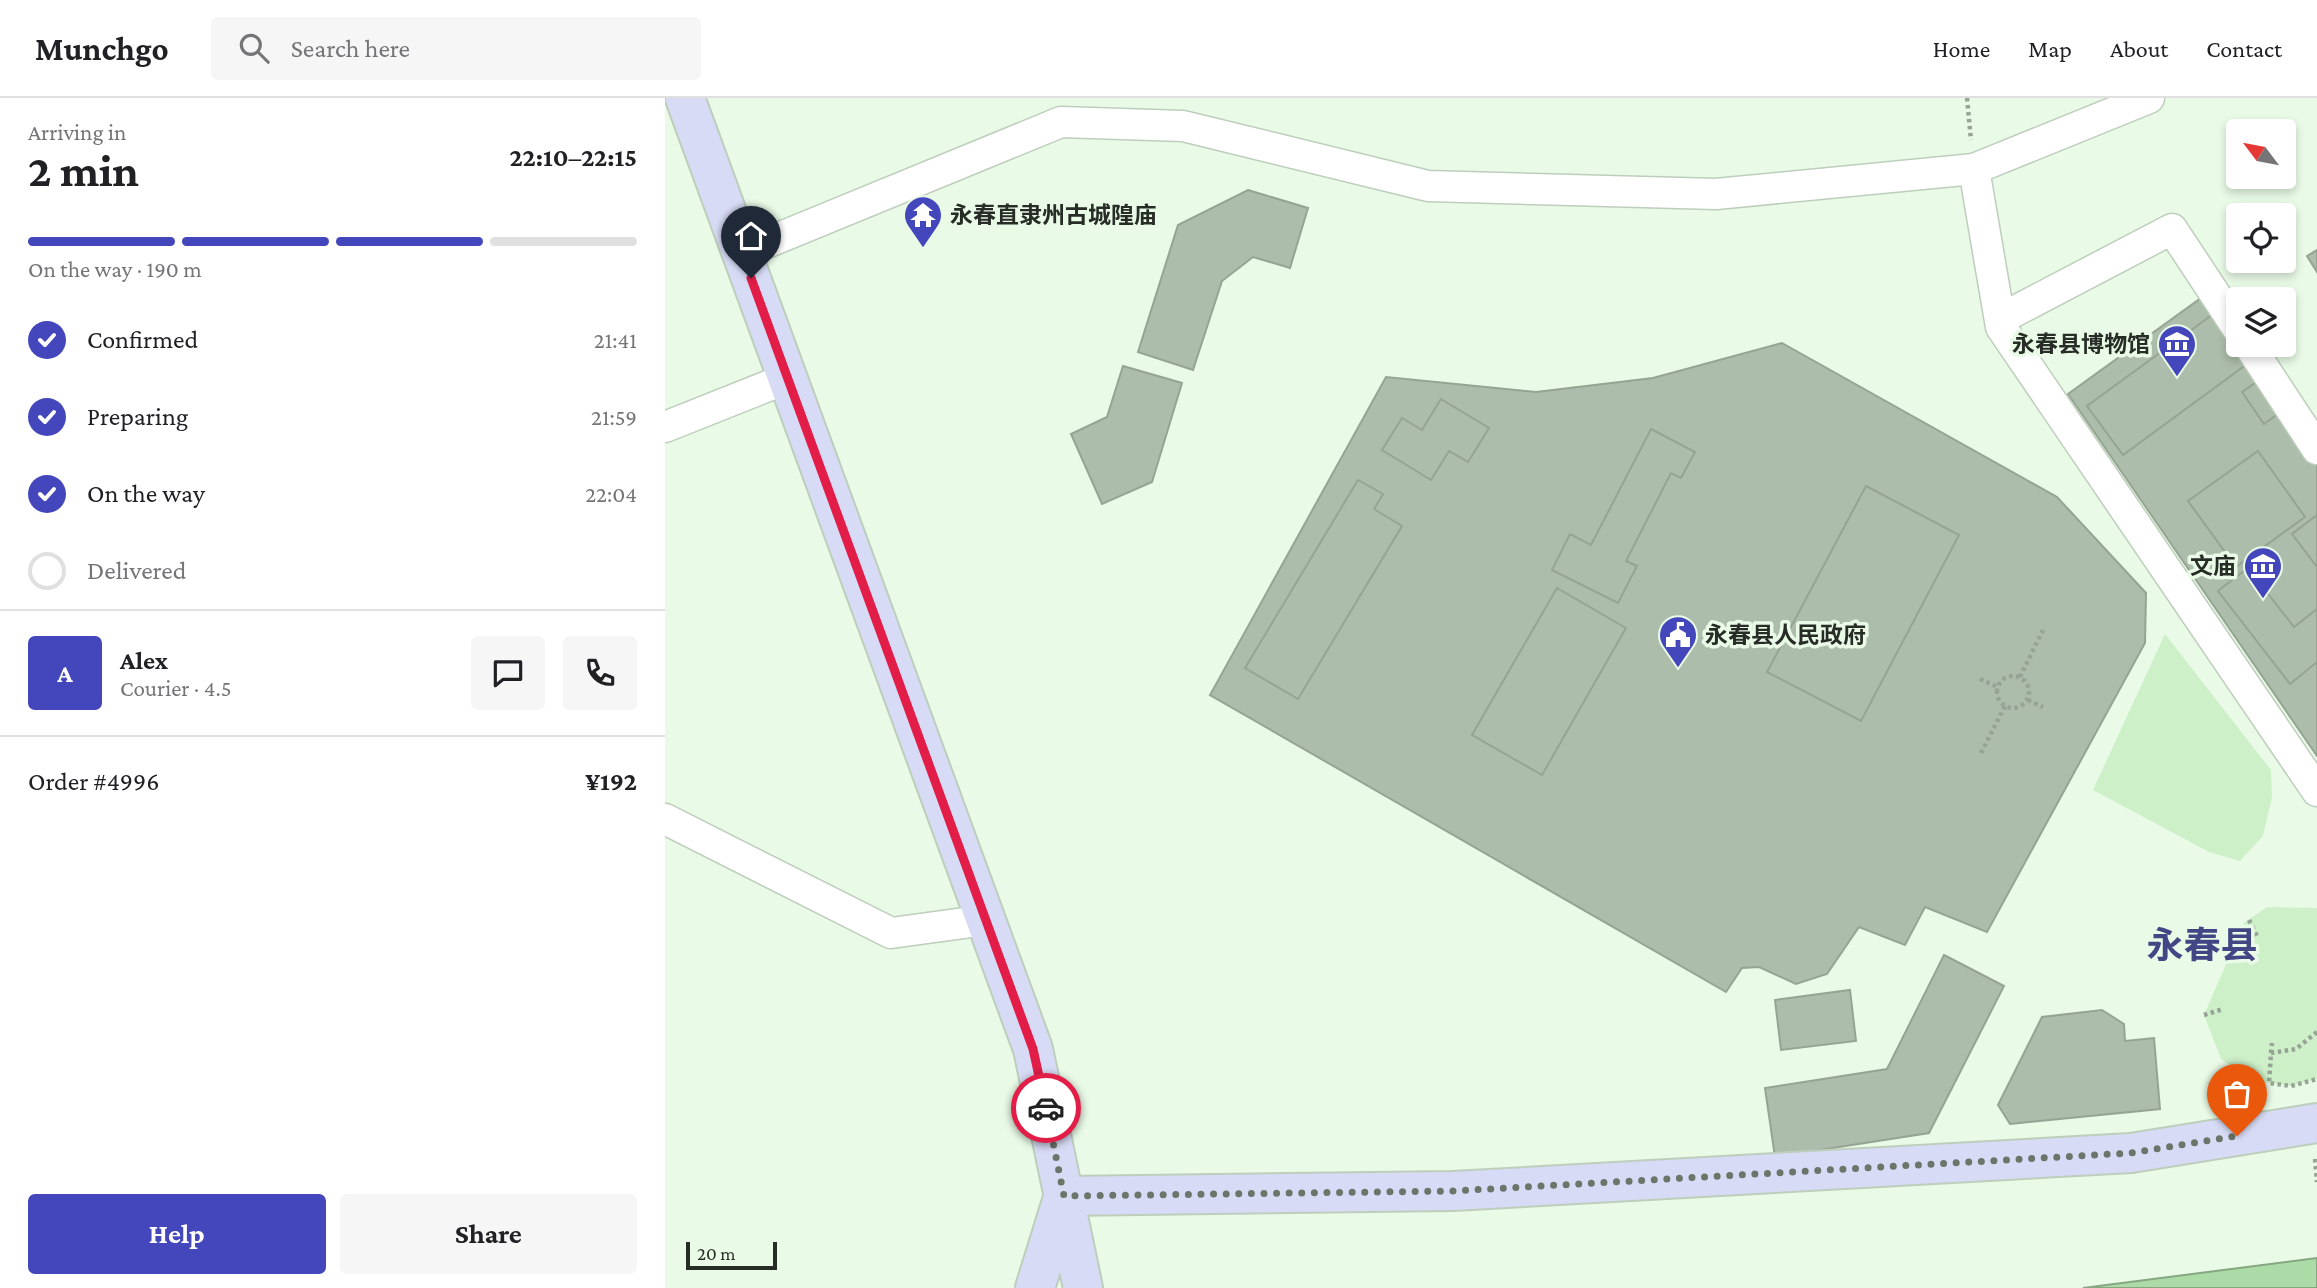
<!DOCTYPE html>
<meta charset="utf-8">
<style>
body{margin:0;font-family:"Crimson Pro","Noto Sans SC",serif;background:#f6f6f6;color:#202124;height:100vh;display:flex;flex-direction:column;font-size:26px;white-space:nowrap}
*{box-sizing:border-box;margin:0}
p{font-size:23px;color:#757577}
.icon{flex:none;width:38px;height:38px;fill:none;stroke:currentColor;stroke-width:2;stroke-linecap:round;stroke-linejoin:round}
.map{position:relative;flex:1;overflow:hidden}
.drawer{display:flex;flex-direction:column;background:#fff;width:665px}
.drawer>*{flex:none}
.needle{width:46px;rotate:302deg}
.controls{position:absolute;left:1561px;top:21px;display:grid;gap:14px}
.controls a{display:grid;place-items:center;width:70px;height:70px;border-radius:7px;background:#fff;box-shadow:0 4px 10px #0003;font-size:35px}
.scale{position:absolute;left:21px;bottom:18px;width:91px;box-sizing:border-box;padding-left:7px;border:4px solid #272d26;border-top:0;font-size:19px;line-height:24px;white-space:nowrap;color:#272d26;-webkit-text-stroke:5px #e9fae7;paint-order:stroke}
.pin{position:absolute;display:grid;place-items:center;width:60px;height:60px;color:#fff;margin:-72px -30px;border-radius:50% 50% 50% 0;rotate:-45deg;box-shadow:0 0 7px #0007}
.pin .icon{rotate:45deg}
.courier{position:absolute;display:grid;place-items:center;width:70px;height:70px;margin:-35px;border:5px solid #e11d48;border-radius:50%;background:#fff;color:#222;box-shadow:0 2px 9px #0007}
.head em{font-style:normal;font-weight:700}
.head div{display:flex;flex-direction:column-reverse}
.head{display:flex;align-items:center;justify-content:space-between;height:119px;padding:0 28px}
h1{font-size:46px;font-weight:700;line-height:52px}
.bar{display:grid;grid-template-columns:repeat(4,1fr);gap:10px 7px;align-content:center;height:84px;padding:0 28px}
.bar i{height:9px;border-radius:5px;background:#e0e0e0}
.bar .on{background:#4447bc}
.bar p{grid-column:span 4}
.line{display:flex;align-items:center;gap:18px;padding:0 28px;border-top:2px solid #e0e0e0}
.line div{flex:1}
.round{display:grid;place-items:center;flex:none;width:74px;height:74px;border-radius:7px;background:#f6f6f6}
ol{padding:0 28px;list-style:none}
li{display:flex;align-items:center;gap:21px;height:77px}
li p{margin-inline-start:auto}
li .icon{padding:7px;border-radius:50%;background:#4447bc;color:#fff;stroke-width:4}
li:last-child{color:#757577}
li i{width:38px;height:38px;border:4px solid #e0e0e0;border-radius:50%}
.primary-button{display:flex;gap:14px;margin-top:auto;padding:14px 28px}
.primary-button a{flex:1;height:80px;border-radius:7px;background:#4447bc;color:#fff;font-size:28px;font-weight:700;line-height:80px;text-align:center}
.primary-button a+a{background:#f6f6f6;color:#202124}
header{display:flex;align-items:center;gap:42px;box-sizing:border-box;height:98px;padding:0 35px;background:#fff;border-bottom:2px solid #e0e0e0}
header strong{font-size:33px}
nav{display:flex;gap:38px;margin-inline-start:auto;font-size:24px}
.search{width:490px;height:63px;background:#f6f6f6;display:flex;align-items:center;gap:18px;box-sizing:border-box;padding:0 24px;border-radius:7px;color:#757577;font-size:26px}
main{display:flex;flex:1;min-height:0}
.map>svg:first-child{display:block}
</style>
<header>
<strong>Munchgo</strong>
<div class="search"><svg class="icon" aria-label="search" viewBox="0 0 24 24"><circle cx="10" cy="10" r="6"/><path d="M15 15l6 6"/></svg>Search here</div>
<nav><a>Home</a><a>Map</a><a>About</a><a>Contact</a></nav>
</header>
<main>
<section class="drawer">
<div class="head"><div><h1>2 min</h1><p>Arriving in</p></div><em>22:10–22:15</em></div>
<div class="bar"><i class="on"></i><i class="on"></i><i class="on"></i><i></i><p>On the way · 190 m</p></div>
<ol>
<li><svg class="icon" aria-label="check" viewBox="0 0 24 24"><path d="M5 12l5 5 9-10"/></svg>Confirmed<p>21:41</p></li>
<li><svg class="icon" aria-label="check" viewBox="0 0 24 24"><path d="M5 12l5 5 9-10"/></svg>Preparing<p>21:59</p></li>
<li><svg class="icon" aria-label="check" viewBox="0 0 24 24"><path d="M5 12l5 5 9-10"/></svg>On the way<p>22:04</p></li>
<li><i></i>Delivered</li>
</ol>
<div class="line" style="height:126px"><b class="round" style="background:#4447bc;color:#fff">A</b><div><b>Alex</b><p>Courier · 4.5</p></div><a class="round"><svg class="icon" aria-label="chat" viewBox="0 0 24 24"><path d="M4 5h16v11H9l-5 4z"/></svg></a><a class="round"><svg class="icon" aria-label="phone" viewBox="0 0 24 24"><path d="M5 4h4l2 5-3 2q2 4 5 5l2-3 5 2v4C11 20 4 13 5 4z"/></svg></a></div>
<div class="line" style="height:91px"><div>Order #4996</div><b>¥192</b></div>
<div class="primary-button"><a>Help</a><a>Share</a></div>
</section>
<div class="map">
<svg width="1652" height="1190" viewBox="0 0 1652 1190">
<rect width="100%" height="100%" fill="#e9fae7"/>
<path fill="#cdf0c9" d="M 1500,536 L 1606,672 L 1607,699 L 1598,738 L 1575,763 L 1544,754 L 1428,692 Z
M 1602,809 L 1652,810 L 1652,981 L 1626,988 L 1587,983 L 1556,961 L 1539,917 L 1579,825 Z"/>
<path fill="#addba8" stroke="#85a781" stroke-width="2" d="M 1652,1160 L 1652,1190 L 1418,1190 Z"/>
<path fill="#adbdab" stroke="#95a493" stroke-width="2" d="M 583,92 L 643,110 L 625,170 L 588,159 L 557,183 L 528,272 L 473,254 L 513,127 Z
M 1652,152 L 1652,174 L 1642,158 Z
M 1554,187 L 1652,347 L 1652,658 L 1403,296 Z
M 1566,203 L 1573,247 L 1601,252 L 1458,357 L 1422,308 Z
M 1117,245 L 1392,399 L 1481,495 L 1480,545 L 1322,834 L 1260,809 L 1240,847 L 1194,829 L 1162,876 L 1131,886 L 1094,869 L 1077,870 L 1061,894 L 545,597 L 721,279 L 871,294 L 988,280 Z
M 458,268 L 517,285 L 487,384 L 437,406 L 406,336 L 442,319 Z
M 1602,277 L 1624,308 L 1599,326 L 1577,294 Z
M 776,301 L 824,330 L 803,364 L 784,353 L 766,382 L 717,352 L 737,320 L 757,332 Z
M 986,331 L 1030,354 L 1016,380 L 1006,375 L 961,463 L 972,468 L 953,505 L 887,472 L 905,436 L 926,447 Z
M 1593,353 L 1640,419 L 1571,469 L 1523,403 Z
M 693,382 L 718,396 L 709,411 L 737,428 L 633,601 L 580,570 Z
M 1201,388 L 1294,437 L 1196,623 L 1102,574 Z
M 1652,417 L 1652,469 L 1627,436 Z
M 1583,470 L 1629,529 L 1652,511 L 1652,564 L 1625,586 L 1553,493 Z
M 892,490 L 961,530 L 877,677 L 807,637 Z
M 1279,857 L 1339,888 L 1264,1035 L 1110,1059 L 1100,990 L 1222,971 Z
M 1185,892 L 1191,943 L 1116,952 L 1110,902 Z
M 1437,912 L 1459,926 L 1460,943 L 1489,940 L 1495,1011 L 1345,1026 L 1333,1007 L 1377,919 Z"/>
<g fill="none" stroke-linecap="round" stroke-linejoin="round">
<defs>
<path id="street" d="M 1309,71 L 1336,229 L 1652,693
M 77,155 L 396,24 L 518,28 L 763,88 L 1051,96 L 1309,71 L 1484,0
M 1335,221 L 1507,131 L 1573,231
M 1584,247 L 1652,351
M 0,329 L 123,280
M 0,721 L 226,835 L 321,822"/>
<path id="secondary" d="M 20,0 L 368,951 L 418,1190
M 399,1098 L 788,1093 L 1466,1055 L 1652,1025
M 370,1190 L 398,1100"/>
</defs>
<use href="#street" stroke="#becebc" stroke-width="33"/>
<use href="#secondary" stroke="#becebc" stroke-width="42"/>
<path stroke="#96a395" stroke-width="4.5" stroke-dasharray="3.5 3.5" stroke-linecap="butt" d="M 1302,0 L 1306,42
M1332 594a16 16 0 1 1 32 0a16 16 0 1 1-32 0Z
M 1355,579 L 1378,532
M 1315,581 L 1333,589
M 1363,602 L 1378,609
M 1316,655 L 1340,608
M 1584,822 L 1592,838
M 1539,917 L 1558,911
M 1652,934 L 1631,951 L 1606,955 L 1604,985 L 1626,988 L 1652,981
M 1606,955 L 1607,945
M 1650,1061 L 1652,1084"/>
<use href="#street" stroke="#fff" stroke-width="30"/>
<use href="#secondary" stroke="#d7dbf5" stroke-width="38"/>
</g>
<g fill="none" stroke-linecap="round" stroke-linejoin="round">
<path stroke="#6b756a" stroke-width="7" stroke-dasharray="0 12.6" d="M 381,1010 L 399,1098 L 788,1093 L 1466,1055 L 1572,1038"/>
<path stroke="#e11d48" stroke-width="9" d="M 86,180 L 368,951 L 381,1010"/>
</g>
<defs>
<symbol id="temple-pin" viewBox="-11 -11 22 30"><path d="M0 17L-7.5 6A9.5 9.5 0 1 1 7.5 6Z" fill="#4447bc" stroke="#e9fae7"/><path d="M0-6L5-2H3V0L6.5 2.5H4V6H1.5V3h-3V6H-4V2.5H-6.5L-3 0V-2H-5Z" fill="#fff"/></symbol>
<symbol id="museum-pin" viewBox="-11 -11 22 30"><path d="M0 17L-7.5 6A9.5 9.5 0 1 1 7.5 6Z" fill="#4447bc" stroke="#e9fae7"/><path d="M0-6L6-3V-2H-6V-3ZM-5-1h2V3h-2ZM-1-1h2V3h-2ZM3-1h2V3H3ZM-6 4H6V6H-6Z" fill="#fff"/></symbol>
<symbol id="civic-pin" viewBox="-11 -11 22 30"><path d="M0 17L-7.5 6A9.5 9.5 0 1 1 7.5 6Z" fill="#4447bc" stroke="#e9fae7"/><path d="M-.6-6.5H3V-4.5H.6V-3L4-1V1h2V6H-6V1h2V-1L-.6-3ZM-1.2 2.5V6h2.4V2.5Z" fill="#fff"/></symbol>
</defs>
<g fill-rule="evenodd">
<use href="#temple-pin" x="236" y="95" width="44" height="60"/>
<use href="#museum-pin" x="1490" y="224" width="44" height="60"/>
<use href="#museum-pin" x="1576" y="446" width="44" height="60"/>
<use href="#civic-pin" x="991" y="515" width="44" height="60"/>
</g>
<g text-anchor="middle" stroke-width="7" stroke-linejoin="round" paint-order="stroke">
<g font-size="23" font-weight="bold" fill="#272d26" stroke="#e9fae7" text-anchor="start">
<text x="285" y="125">永春直隶州古城隍庙</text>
<text x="1485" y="254" text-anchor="end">永春县博物馆</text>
<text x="1571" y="476" text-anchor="end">文庙</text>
<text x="1040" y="545">永春县人民政府</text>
</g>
<g font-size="37" font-weight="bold" fill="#404784" stroke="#e9fae7">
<text x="1537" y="860">永春县</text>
</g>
</g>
</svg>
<div class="controls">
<a><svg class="needle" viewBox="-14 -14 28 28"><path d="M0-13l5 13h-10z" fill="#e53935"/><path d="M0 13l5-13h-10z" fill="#757577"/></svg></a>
<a><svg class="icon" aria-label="locate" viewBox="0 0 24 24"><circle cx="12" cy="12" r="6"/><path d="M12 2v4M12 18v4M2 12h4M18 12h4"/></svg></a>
<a><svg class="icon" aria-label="layers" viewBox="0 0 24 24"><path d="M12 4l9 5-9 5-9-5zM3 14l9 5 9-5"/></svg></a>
</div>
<div class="scale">20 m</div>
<div class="pin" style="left:1572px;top:1038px;background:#ea580c"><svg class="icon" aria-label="bag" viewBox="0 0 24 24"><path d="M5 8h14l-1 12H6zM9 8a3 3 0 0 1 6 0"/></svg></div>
<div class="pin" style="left:86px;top:180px;background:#1f2937"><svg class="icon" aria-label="home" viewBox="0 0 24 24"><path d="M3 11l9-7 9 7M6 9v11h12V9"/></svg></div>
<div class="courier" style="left:381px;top:1010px"><svg class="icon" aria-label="car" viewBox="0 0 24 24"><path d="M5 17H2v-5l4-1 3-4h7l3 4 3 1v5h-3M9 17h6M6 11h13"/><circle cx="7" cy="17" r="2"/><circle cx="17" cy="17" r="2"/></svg></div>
</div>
</main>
